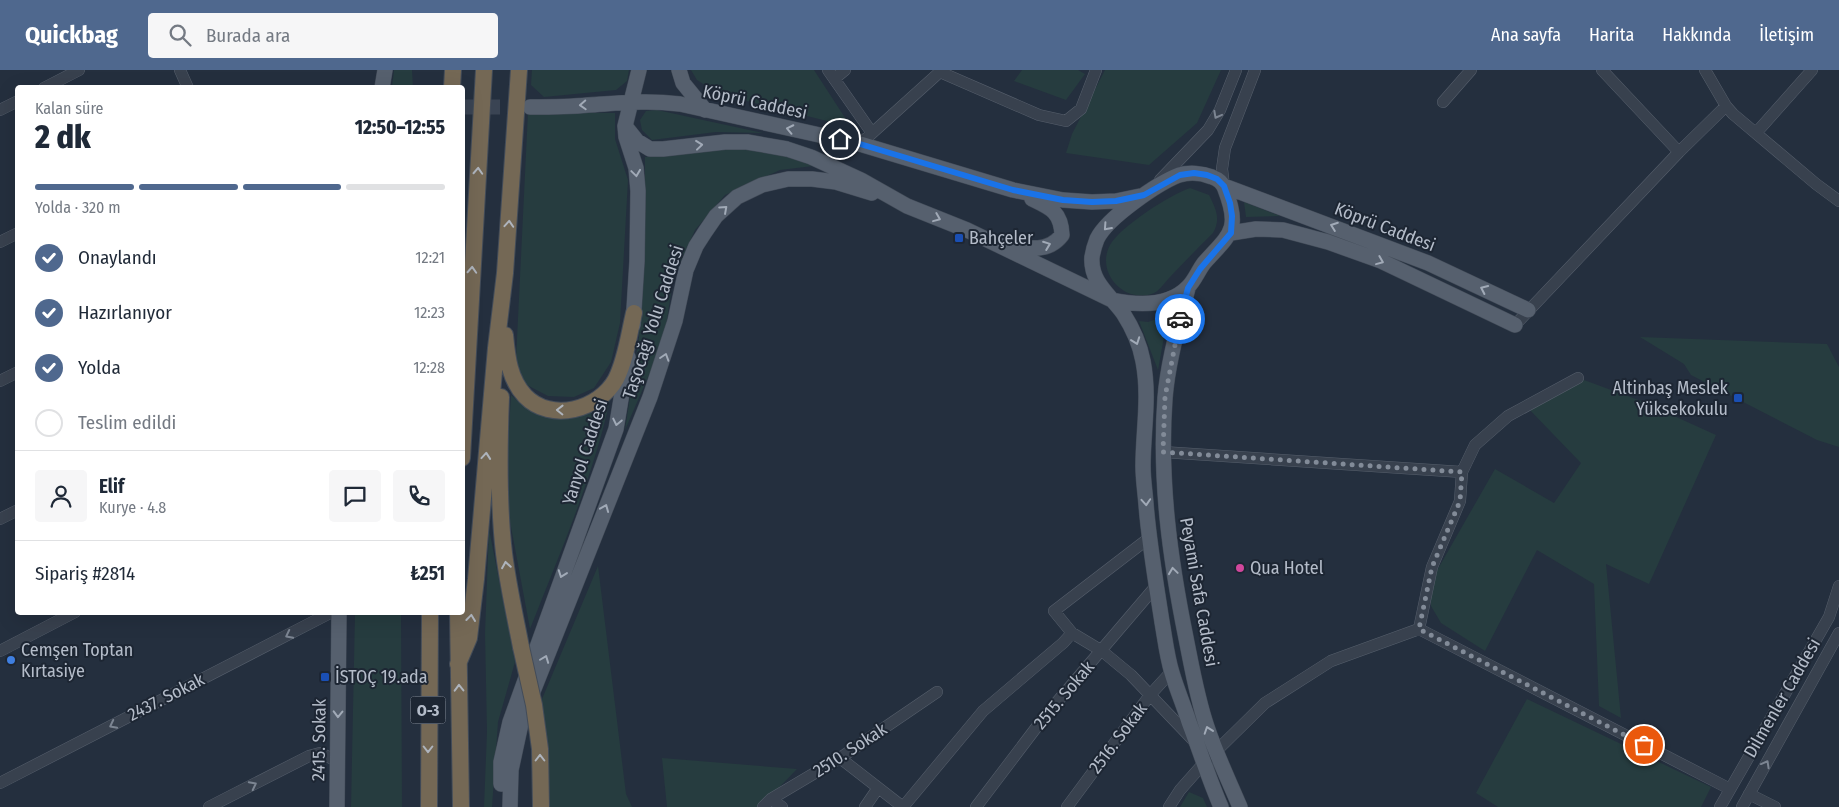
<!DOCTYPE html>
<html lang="tr">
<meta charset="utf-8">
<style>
body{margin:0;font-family:"Fira Sans Condensed",sans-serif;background:#f6f6f7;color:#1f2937;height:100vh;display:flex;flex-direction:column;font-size:19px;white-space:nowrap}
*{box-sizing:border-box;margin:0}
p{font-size:16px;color:#747a83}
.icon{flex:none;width:28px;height:28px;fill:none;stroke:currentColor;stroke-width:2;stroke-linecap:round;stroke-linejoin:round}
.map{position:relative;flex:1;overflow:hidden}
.sheet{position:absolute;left:15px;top:15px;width:450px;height:530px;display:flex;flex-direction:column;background:#fff;border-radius:5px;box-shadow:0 5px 20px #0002}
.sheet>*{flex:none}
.pin{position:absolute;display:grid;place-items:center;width:42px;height:42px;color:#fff;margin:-21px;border:2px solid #fff;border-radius:50%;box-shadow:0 1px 5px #0007}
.courier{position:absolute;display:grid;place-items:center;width:50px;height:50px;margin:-25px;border:4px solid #1a73e8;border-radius:50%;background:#fff;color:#222;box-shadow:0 1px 6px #0007}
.head em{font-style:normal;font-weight:800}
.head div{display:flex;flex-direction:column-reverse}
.head{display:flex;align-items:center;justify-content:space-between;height:85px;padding:0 20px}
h1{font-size:32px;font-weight:800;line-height:38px}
.bar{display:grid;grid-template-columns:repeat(4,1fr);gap:8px 5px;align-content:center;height:60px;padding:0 20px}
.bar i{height:6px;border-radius:4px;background:#e0e1e3}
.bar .on{background:#4f688e}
.bar p{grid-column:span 4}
.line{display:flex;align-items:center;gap:12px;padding:0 20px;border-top:1px solid #e0e1e3}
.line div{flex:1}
.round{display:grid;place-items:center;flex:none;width:52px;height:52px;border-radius:5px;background:#f6f6f7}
ol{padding:0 20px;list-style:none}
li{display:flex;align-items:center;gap:15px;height:55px}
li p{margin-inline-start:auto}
li .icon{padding:5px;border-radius:50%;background:#4f688e;color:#fff;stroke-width:4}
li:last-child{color:#747a83}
li i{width:28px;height:28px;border:2px solid #e0e1e3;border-radius:50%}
header{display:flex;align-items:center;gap:30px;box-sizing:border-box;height:70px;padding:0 25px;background:#4f688e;color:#fff}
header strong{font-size:24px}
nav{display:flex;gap:28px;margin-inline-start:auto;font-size:18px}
.search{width:350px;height:45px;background:#f6f6f7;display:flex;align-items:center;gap:12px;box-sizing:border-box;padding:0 18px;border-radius:5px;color:#747a83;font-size:19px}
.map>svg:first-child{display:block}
</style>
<header>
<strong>Quickbag</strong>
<div class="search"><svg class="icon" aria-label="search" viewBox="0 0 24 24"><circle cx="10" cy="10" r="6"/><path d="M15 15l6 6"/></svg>Burada ara</div>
<nav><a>Ana sayfa</a><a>Harita</a><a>Hakkında</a><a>İletişim</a></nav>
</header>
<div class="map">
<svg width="1839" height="737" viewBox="0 0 1839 737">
<rect width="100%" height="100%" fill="#242f3e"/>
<path fill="#263c3f" d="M 394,0 L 412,0 L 413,17 L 392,17 Z
M 532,0 L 629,0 L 627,11 L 616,20 L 544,27 L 531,15 Z
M 691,0 L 814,0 L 851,57 L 719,24 L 697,10 Z
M 1022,0 L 1078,0 L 1085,4 L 1066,30 L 1014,11 Z
M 1105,0 L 1221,0 L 1197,53 L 1149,95 L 1066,83 L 1072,64 Z
M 657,40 L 763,63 L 716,62 L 652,70 L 642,60 L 640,50 L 646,41 Z
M 528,42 L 615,43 L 615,69 L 628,110 L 620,253 L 611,292 L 594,318 L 574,327 L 548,326 L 525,314 L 516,290 Z
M 737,78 L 773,81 L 813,96 L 780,100 L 725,125 L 695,160 L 673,209 L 664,270 L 625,360 L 639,267 L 645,175 L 645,87 Z
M 1190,118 L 1209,125 C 1216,139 1221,149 1213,163 C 1198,178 1184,192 1170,207 C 1165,212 1160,220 1154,223 C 1125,235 1095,203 1110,175 C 1120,157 1171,124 1190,118 Z
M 1244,132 L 1280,146 L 1246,147 Z
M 1168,245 L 1158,300 L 1139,251 L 1148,252 Z
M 1640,267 L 1827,274 L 1839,297 L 1839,377 L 1817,370 L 1691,305 L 1684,294 Z
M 1584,310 L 1641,331 L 1716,365 L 1649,514 L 1606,494 L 1621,648 L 1599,636 L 1594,514 L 1537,480 L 1485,581 L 1441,553 L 1431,536 L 1431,511 L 1495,399 L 1554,433 L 1581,393 L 1525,335 Z
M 511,325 C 546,359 571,349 610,330 C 593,408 559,485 530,559 L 509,446 L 508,376 Z
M 489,459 L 515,592 L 498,652 L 492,737 L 484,737 L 487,662 L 485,563 Z
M 598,496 L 626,724 L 632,737 L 548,737 L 542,629 Z
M 355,543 L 401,543 L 402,737 L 351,737 Z
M 1527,629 L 1711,717 L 1701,737 L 1498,737 L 1476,723 Z
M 662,688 L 797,699 L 760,737 L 667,737 Z
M 1189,722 L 1203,728 L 1207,737 L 1180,737 Z"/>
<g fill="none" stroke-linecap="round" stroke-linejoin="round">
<path stroke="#3a4453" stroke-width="15" stroke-dasharray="15 8" stroke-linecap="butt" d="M 462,37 L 529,37"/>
<defs>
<path id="minor" d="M 180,0 L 188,18
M 828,0 L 872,63
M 1602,0 L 1679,82
M 1705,0 L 1726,36 L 1733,44 L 1816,114 L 1839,131
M 940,2 L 1039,45 L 1066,51 L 1081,39 L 1096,0
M 834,9 L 845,0
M 44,18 L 79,0
M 1443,32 L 1471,0
M 0,40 L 18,31
M 1756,63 L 1812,0
M 860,74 L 942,0
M 1160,110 L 1208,60 L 1220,40 L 1236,0
M 1224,116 L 1222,99 L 1225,78 L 1255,0
M 0,172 L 18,163
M 1515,255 L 1679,82 L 1726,36
M 0,311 L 18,302
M 1163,382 L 1462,402
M 0,449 L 18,440
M 1419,559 L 1730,719
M 1072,563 L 1054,541 L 1149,468
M 0,581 L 75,542
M 840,688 L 903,737 L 983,641 L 1063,573 L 1072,563 L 1102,581 L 1131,605 L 1195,672
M 0,713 L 332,542
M 1749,724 L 1775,737
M 771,729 L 782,737
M 209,737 L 309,686 L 320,683 L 337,691
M 763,737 L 771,729 L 840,688 L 937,622
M 865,737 L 878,718
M 976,737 L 1045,646 L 1156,516
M 1067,737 L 1150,625 L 1171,602
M 1169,737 L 1180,720 L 1203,694 L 1265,633 L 1331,591 L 1419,559 L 1432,497 L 1460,431 L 1462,402 L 1475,375 L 1508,346 L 1578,308
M 1720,737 L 1829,547 L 1839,516
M 1742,737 L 1839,563"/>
<path id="major" d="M 679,0 L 683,13 L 705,40
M 382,18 L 385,0
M 530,37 C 549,37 569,37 588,35 C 621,33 646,30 680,34 L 860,74 L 1013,120 L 1063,130 L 1092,132 L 1116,131 L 1140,126
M 625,56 L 637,71 L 650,79 L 663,79 L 725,72 L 747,72 L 787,79 L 811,87 L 861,110 L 907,136 L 967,160 L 1112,230 C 1136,235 1169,237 1188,217 C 1195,210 1198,201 1204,193 C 1230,164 1241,160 1225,119 C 1223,113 1218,109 1212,107 C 1202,103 1189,102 1179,105 C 1158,113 1107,148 1097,169 C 1095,174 1093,181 1092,187 C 1090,212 1110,225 1123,243 C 1132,257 1140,275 1143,291 C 1150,327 1143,361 1143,396 C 1143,409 1145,421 1146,434 C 1149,473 1156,513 1162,552 C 1165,569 1167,587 1172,603 C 1177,620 1184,636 1189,652 C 1200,681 1209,709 1221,737
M 1224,116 L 1428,193 L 1528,240
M 1231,163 L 1256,159 L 1283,160 L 1328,172 L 1381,191 L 1515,255
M 1009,173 C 1029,179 1048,183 1062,165 C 1061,142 1051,138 1032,129
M 1188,218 C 1179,254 1168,291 1165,328 C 1159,410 1170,489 1186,568 C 1192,598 1197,628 1207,657 C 1216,684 1229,711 1240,737
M 633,255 L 637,191 L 638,121 L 636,98 L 626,67 L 625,56 L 639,0
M 501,714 L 501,692 L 510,652 L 616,359 L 628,287
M 337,737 L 339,542
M 510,737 L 511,700 L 522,649 L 650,327 L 675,251 L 686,200 L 696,176 L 705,162 L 716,146 L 737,127 L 762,115 L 788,109 L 812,109 L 836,112 L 872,123"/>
<path id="highway" d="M 452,18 L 453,0
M 505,265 C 507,286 509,309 525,326 C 551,353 599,340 616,309 C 626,289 629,264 634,243
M 501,327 C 499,379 498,433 504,483 C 508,515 515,546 521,577
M 462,388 L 484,0
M 458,542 L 461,737
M 458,594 L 469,568 L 476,509 L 496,278 L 505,203 L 519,0
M 429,737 L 430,542"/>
</defs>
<use href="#minor" stroke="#565f6c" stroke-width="12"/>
<use href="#major" stroke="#414a57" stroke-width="16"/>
<use href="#highway" stroke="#434c59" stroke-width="18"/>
<use href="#minor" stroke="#38414e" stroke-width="11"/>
<use href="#major" stroke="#56606e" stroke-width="15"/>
<use href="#highway" stroke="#746855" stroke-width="16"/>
<defs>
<path id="highway-bridge" d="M 521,577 L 534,635 L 540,679 L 541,737"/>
</defs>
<use href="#highway-bridge" stroke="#434c59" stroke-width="18" stroke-linecap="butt"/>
<use href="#highway-bridge" stroke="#746855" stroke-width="16"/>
</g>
<defs><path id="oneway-chevron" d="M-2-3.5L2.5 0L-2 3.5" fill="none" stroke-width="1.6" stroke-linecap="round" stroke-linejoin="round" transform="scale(1.25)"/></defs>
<g stroke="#a1aab7">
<use href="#oneway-chevron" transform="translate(583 35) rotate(177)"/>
<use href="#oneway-chevron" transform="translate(790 59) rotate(-168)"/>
<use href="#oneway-chevron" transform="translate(699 75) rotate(-6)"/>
<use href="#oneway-chevron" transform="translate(636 103) rotate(82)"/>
<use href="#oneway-chevron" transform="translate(724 139) rotate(-42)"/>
<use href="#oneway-chevron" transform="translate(937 148) rotate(22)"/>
<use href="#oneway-chevron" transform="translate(1334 156) rotate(-160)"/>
<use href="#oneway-chevron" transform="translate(1107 157) rotate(132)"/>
<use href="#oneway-chevron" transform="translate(1047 175) rotate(-21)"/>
<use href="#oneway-chevron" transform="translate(1380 191) rotate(22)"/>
<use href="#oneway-chevron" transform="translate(1484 219) rotate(-155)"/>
<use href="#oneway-chevron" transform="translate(1136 271) rotate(70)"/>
<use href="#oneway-chevron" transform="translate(665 287) rotate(-72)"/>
<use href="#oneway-chevron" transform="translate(617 352) rotate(102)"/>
<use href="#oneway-chevron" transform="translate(1146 432) rotate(86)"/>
<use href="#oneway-chevron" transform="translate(605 438) rotate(-68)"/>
<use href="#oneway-chevron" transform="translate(1173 501) rotate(-98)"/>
<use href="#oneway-chevron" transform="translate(562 504) rotate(110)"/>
<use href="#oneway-chevron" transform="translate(545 589) rotate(-69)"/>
<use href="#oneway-chevron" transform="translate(338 644) rotate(91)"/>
<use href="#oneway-chevron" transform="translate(1208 660) rotate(-109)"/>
</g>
<g stroke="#7c8592">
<use href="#oneway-chevron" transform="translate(1217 45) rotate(118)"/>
<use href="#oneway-chevron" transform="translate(289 565) rotate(153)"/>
<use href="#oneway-chevron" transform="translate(113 655) rotate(153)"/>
<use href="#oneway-chevron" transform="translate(1766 694) rotate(-61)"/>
<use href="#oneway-chevron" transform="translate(253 715) rotate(-27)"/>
</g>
<g stroke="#aeb4bd">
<use href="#oneway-chevron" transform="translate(478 101) rotate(-87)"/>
<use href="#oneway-chevron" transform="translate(509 154) rotate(-86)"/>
<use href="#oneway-chevron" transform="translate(472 200) rotate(-87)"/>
<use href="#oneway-chevron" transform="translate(560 340) rotate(-179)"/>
<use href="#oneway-chevron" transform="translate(486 386) rotate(-85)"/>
<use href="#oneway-chevron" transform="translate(506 495) rotate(-99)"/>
<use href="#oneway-chevron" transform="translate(471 548) rotate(-83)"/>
<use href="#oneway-chevron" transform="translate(459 618) rotate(-91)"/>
<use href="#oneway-chevron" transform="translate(428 679) rotate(90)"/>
<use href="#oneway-chevron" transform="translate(540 688) rotate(-90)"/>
</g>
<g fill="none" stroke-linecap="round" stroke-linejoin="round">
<path stroke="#828b98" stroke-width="5" stroke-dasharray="0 9" d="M 1180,249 L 1165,327 L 1163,382 L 1462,402 L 1460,431 L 1432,497 L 1419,559 L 1644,675"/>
<path stroke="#1a73e8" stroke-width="6" d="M 840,69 L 860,74 L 1013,120 L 1063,130 L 1092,132 L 1116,131 L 1144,125 L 1180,105 L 1194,103 L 1207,105 L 1217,109 L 1224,116 L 1230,133 L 1232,146 L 1231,163 L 1200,199 L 1188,218 L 1180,249"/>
</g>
<g fill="#1a4fb4" stroke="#1d2633" stroke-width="2">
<rect x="954" y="163" width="10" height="10" rx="2.5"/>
<rect x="1733" y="323" width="10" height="10" rx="2.5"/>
<rect x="320" y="602" width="10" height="10" rx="2.5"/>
</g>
<circle fill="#d1479c" stroke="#1d2633" stroke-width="2" cx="1240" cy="498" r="5"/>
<circle fill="#3f7fe0" stroke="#1d2633" stroke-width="2" cx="11" cy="590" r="5"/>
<g text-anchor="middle" stroke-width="4" stroke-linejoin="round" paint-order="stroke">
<rect fill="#1d2633" stroke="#878f9c" stroke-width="1" x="410.5" y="626.5" width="35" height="27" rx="4"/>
<g font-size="16" font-weight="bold" fill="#b4bcc9">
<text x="428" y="646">O-3</text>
</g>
<g font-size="18" fill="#b4bcc9" stroke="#1d2633">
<text transform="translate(755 32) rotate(12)" y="6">Köprü Caddesi</text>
<text transform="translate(1385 157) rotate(21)" y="6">Köprü Caddesi</text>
<text transform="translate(653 252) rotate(-72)" y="6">Taşocağı Yolu Caddesi</text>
<text transform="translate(585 382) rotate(-72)" y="6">Yanyol Caddesi</text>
<text transform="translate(1199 522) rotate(80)" y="6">Peyami Safa Caddesi</text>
<text transform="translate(1064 625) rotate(-50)" y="6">2515. Sokak</text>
<text transform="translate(166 627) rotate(-27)" y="6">2437. Sokak</text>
<text transform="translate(1782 628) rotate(-60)" y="6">Dilmenler Caddesi</text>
<text transform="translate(1118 668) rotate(-53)" y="6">2516. Sokak</text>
<text transform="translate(319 670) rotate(-89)" y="6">2415. Sokak</text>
<text transform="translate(850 680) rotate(-33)" y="6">2510. Sokak</text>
</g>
<g font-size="18" fill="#b4bcc9" stroke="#1d2633" text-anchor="start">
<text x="969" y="174">Bahçeler</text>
<text x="1728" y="324" text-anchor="end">Altinbaş Meslek<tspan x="1728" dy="21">Yüksekokulu</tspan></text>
<text x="1250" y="504">Qua Hotel</text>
<text x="21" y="586">Cemşen Toptan<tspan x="21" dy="21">Kırtasiye</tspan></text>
<text x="335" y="613">İSTOÇ 19.ada</text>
</g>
</g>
</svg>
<div class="pin" style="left:1644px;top:675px;background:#ea580c"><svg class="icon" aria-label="bag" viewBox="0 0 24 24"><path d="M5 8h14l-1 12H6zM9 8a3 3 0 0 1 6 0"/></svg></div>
<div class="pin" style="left:840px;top:69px;background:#1f2937"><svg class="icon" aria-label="home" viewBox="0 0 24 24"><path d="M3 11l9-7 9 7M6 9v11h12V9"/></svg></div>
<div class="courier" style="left:1180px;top:249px"><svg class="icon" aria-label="car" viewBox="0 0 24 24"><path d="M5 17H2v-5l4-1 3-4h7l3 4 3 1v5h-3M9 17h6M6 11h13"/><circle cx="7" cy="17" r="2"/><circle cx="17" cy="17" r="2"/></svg></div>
<section class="sheet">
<div class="head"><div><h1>2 dk</h1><p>Kalan süre</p></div><em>12:50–12:55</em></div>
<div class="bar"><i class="on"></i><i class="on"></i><i class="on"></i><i></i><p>Yolda · 320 m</p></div>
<ol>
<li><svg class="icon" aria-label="check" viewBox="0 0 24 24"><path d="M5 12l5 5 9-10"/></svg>Onaylandı<p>12:21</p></li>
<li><svg class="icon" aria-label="check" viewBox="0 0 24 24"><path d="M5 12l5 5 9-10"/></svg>Hazırlanıyor<p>12:23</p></li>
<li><svg class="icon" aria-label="check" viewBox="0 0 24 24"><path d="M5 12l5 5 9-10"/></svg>Yolda<p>12:28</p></li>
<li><i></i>Teslim edildi</li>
</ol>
<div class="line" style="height:90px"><a class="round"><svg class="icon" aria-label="person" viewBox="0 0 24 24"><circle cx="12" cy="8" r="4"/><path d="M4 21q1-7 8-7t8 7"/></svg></a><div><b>Elif</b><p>Kurye · 4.8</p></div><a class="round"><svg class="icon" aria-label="chat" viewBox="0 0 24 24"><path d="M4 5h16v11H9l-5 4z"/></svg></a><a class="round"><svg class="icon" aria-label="phone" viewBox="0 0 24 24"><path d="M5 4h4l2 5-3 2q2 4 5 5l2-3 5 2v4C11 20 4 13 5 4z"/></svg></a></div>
<div class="line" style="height:65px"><div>Sipariş #2814</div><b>₺251</b></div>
</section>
</div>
